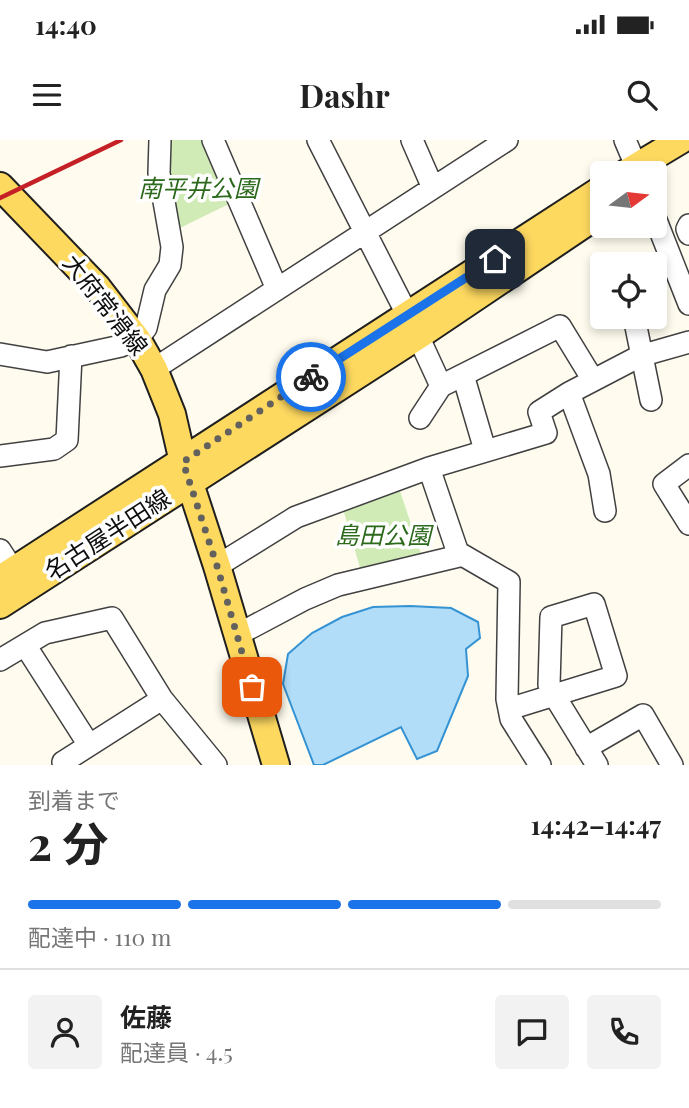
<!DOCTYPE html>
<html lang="ja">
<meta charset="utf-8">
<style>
body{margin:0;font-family:"Playfair Display","Noto Sans JP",serif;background:#f2f2f2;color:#222;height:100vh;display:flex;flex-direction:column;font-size:26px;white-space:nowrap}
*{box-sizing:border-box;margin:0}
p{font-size:23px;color:#767676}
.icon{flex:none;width:38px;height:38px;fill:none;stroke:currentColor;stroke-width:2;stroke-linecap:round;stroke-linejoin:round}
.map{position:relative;height:625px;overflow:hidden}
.side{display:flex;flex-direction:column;background:#fff;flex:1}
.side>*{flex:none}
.needle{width:46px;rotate:75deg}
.fabs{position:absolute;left:590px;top:21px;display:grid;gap:14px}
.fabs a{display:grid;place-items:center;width:77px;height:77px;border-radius:7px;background:#fff;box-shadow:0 4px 10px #0003;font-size:35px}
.pin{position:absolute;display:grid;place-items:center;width:60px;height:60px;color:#fff;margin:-30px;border-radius:14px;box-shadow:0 4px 10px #0006}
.courier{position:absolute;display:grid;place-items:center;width:70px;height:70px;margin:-35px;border:5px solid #1a73e8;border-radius:50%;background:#fff;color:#222;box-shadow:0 2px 9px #0007}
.head em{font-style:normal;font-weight:700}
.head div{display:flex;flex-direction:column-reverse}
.head{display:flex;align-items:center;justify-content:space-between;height:119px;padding:0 28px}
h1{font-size:46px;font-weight:700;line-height:52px}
.bar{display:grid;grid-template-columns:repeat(4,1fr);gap:10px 7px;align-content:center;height:84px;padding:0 28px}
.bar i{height:9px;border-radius:5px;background:#e0e0e0}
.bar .on{background:#1a73e8}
.bar p{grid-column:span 4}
.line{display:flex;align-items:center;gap:18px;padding:0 28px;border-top:2px solid #e0e0e0}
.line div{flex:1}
.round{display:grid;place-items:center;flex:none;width:74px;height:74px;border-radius:7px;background:#f2f2f2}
.status{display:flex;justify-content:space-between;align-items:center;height:49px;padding:0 35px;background:#fff;direction:ltr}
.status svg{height:19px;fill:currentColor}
header{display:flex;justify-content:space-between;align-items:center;height:91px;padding:0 28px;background:#fff;font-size:32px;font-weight:700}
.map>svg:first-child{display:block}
</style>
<div class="status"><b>14:40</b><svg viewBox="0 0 49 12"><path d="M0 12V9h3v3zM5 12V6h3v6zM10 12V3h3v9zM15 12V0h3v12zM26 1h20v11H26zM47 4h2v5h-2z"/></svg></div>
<header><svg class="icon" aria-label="menu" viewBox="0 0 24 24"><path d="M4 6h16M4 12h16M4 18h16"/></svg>Dashr<svg class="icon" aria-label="search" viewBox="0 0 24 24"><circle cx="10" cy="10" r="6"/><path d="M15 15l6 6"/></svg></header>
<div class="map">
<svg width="689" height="625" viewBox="0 0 689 625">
<rect width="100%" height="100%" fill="#fffcef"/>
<path fill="#d1ebb6" d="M 169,0 L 207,0 L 233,62 L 178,89 L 165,30 Z
M 399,348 L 424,423 L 363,438 L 343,369 Z"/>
<path fill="#b1ddf9" stroke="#3593d3" stroke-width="2" d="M 410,466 L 451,468 L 478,482 L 480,498 L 466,509 L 468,536 L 437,611 L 417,619 L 401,587 L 323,625 L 314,625 L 283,544 L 288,514 L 312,493 L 342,477 L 373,467 Z"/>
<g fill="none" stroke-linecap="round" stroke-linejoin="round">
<defs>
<path id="minor" d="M 213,0 L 277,149
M 318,0 L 407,174
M 412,0 L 433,48
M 625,0 L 639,33
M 654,75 L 689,164
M 689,85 L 687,89 L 689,94
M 634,177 L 651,260
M 418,196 L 441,246
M 0,214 L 47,222 L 121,206 L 137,199 L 146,188 L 155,150 L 170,125 L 172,107 L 159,33 L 160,0
M 154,229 L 507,0
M 463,235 L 485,310
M 569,253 L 599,334 L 605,371
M 420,278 L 441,246 L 560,186 L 593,240
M 0,316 L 54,309 L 67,300 L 71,216
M 689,325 L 664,344 L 689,384
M 0,410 L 13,430
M 459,413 L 509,442 L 507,559 L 511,579 L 540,625
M 217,426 L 296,377 L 429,328
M 237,495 L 305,459 L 338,445 L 459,416 L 429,328 L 546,293 L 539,272 L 569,253 L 640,216 L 689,202
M 25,505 L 89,605
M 0,520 L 45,493 L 112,478 L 162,559
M 509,569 L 616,536 L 594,464 L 551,477 L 549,545 L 554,555 L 597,625
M 586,608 L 643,575 L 672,625
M 65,625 L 63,622 L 162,559 L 216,625"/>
<path id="major" d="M 626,33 L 681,0
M 0,46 L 97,147 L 137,199 L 154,229 L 172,274 L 183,322 L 217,426 L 276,625
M 0,439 L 602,49
M 0,465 L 418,196 L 602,72"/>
</defs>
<use href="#minor" stroke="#414141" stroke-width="24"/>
<use href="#major" stroke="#1f1f1f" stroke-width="30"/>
<use href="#minor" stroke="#fff" stroke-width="21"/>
<use href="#major" stroke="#fed960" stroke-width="26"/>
<path stroke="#c42026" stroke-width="4.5" d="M 0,58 L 121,0"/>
</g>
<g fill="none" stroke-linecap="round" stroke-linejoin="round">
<path stroke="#62615d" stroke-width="7" stroke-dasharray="0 12.6" d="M 252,547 L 217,426 L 183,322 L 311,237"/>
<path stroke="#1a73e8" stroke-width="9" d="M 311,237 L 495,119"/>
</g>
<g text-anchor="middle" stroke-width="7" stroke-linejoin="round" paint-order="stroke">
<g font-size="24" font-style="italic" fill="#2b691b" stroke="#fff">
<text x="198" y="57">南平井公園</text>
<text x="383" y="404">島田公園</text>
</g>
<g font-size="24" fill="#0e0e0e" stroke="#fff">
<text transform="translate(105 165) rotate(52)" y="8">大府常滑線</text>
<text transform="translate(108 395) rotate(-33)" y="8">名古屋半田線</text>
</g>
</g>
</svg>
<div class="fabs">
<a><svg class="needle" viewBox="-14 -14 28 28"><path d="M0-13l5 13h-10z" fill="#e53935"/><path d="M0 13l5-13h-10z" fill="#767676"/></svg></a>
<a><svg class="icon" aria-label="locate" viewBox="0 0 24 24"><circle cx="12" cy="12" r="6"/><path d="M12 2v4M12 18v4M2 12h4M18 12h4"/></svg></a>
</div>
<div class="pin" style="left:252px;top:547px;background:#ea580c"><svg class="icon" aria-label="bag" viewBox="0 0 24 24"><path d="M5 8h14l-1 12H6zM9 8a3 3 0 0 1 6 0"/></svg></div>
<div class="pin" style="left:495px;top:119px;background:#1f2937"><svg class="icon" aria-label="home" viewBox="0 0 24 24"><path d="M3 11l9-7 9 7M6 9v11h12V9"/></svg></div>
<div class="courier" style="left:311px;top:237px"><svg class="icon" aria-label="bike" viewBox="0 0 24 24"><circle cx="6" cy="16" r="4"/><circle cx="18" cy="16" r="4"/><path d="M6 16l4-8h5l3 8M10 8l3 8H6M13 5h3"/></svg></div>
</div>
<section class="side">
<div class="head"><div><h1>2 分</h1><p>到着まで</p></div><em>14:42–14:47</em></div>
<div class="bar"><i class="on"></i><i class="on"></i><i class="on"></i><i></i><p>配達中 · 110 m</p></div>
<div class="line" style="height:126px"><a class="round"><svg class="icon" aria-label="person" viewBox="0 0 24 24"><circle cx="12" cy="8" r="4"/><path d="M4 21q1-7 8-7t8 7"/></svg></a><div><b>佐藤</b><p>配達員 · 4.5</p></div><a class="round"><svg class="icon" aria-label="chat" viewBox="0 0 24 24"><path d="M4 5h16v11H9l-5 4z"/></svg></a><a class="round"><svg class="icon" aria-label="phone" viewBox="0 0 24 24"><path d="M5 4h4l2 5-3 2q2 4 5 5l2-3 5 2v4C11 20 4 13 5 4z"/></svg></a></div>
</section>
